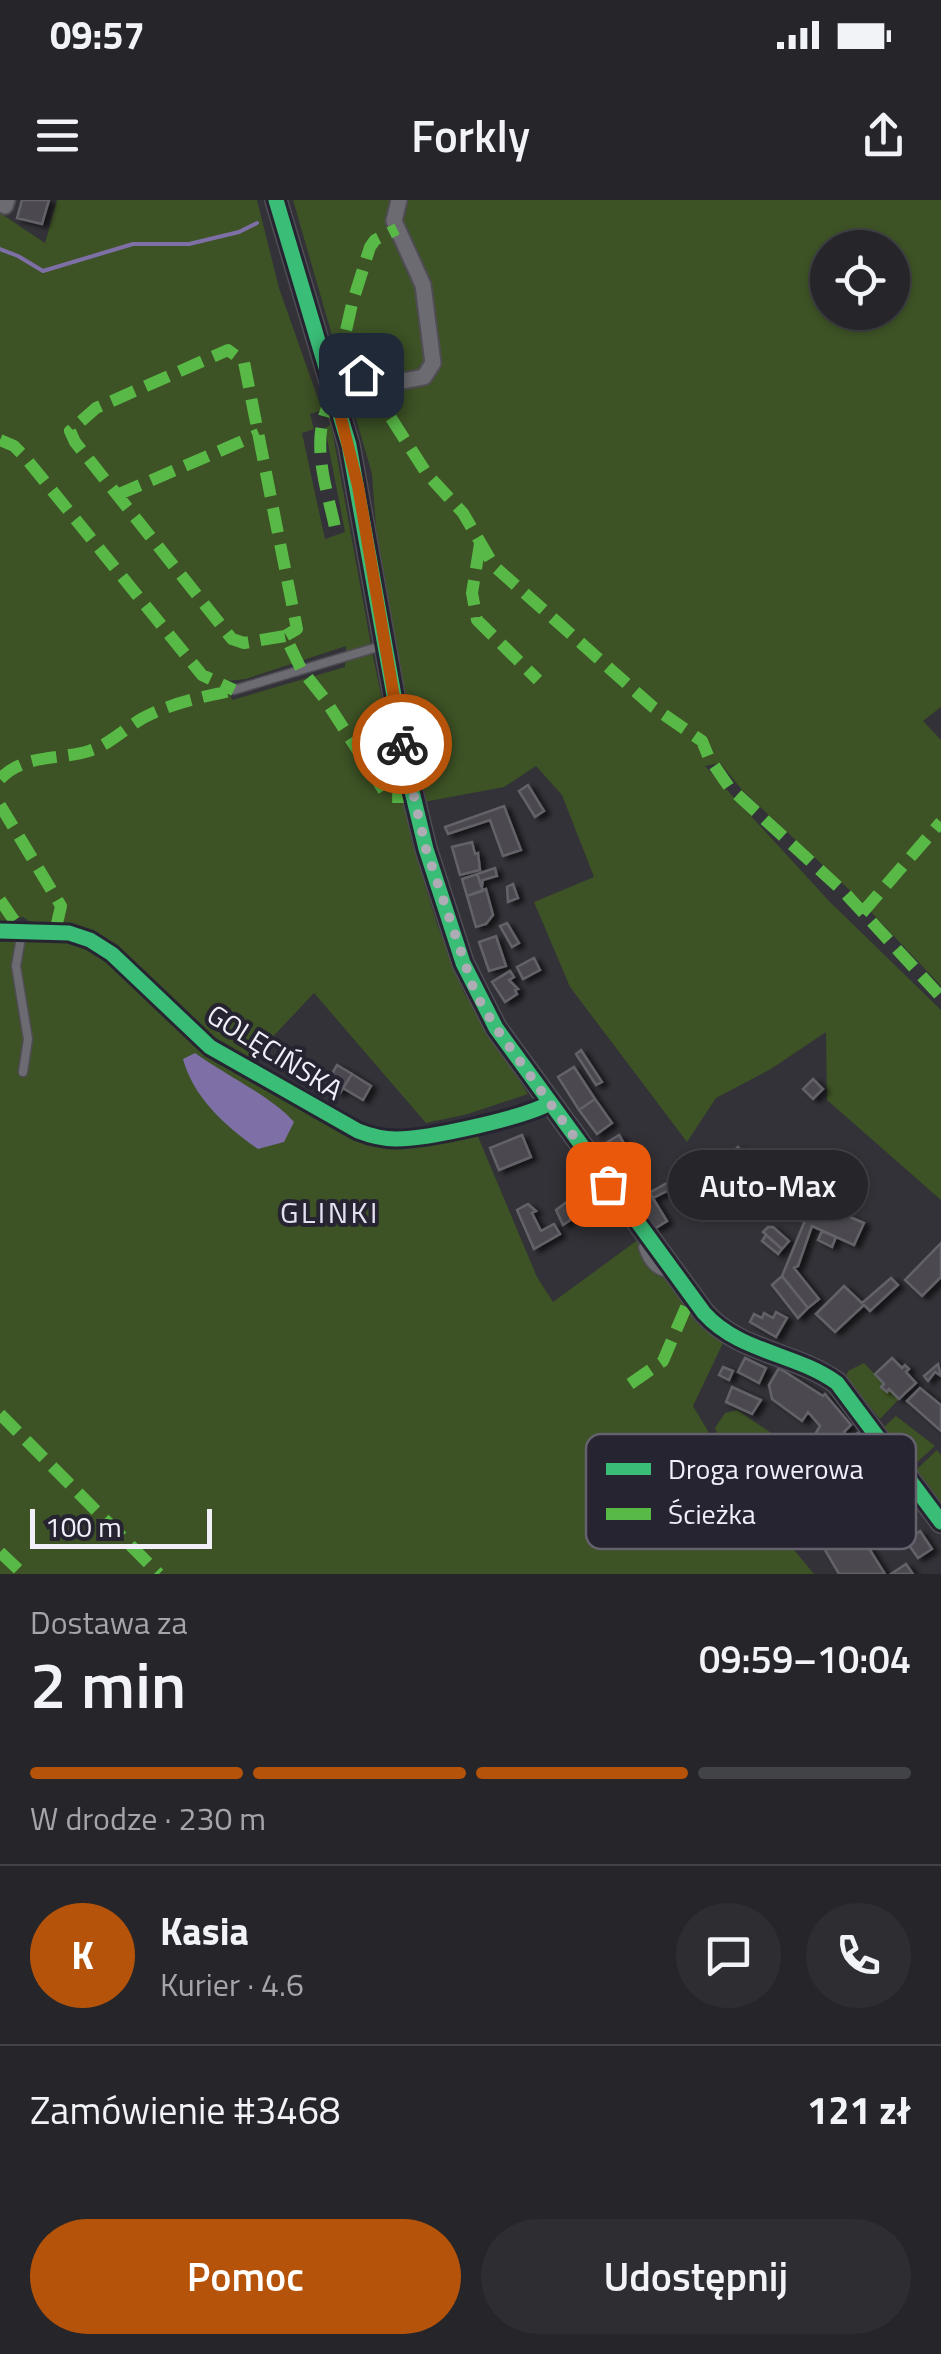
<!DOCTYPE html>
<html lang="pl">
<meta charset="utf-8">
<style>
body{margin:0;font-family:"Titillium Web",sans-serif;background:#2e2e32;color:#f1f3f6;height:100vh;display:flex;flex-direction:column;font-size:38px;white-space:nowrap}
*{box-sizing:border-box;margin:0}
p{font-size:32px;color:#a4a5a8}
.icon{flex:none;width:55px;height:55px;fill:none;stroke:currentColor;stroke-width:2;stroke-linecap:round;stroke-linejoin:round}
.map{position:relative;height:1374px;overflow:hidden}
.panel{display:flex;flex-direction:column;background:#26262a;flex:1}
.panel>*{flex:none}
.buttons{position:absolute;left:810px;top:30px;display:grid;gap:20px}
.buttons a{display:grid;place-items:center;width:100px;height:100px;border-radius:50%;background:#26262a;box-shadow:0 2px 8px #0004,0 0 0 2px #424347;font-size:50px}
.scale{position:absolute;left:30px;bottom:25px;width:182px;box-sizing:border-box;padding-left:10px;border:5px solid #f1eff8;border-top:0;font-size:28px;line-height:35px;white-space:nowrap;color:#f1eff8;-webkit-text-stroke:8px #272432;paint-order:stroke}
.pin{position:absolute;display:grid;place-items:center;width:85px;height:85px;color:#fff;margin:-42px;border-radius:20px;box-shadow:0 5px 15px #0006}
.courier{position:absolute;display:grid;place-items:center;width:100px;height:100px;margin:-50px;border:8px solid #b45309;border-radius:50%;background:#fff;color:#222;box-shadow:0 2px 12px #0007}
.bubble{position:absolute;height:70px;border-radius:35px;background:#26262a;box-shadow:0 2px 8px #0004,0 0 0 2px #424347;font-size:32px;font-weight:600;line-height:70px;text-align:center}
.overview em{font-style:normal;font-weight:600}
.overview div{display:flex;flex-direction:column-reverse}
.overview{display:flex;align-items:center;justify-content:space-between;height:170px;padding:0 30px}
h1{font-size:65px;font-weight:600;line-height:75px}
.bar{display:grid;grid-template-columns:repeat(4,1fr);gap:15px 10px;align-content:center;height:120px;padding:0 30px}
.bar i{height:12px;border-radius:8px;background:#424347}
.bar .active{background:#b45309}
.bar p{grid-column:span 4}
.line{display:flex;align-items:center;gap:25px;padding:0 30px;border-top:2px solid #424347}
.line div{flex:1}
.round{display:grid;place-items:center;flex:none;width:105px;height:105px;border-radius:52px;background:#2e2e32}
.button{display:flex;gap:20px;margin-top:auto;padding:20px 30px}
.button a{flex:1;height:115px;border-radius:60px;background:#b45309;color:#fff;font-size:40px;font-weight:600;line-height:115px;text-align:center}
.button a+a{background:#2e2e32;color:#f1f3f6}
.status{display:flex;justify-content:space-between;align-items:center;height:70px;padding:0 50px;background:#26262a;direction:ltr}
.status svg{height:28px;fill:currentColor}
header{display:flex;justify-content:space-between;align-items:center;height:130px;padding:0 30px;background:#26262a;font-size:45px;font-weight:600}
.map>svg:first-child{display:block}
</style>
<div class="status"><b>09:57</b><svg viewBox="0 0 49 12"><path d="M0 12V9h3v3zM5 12V6h3v6zM10 12V3h3v9zM15 12V0h3v12zM26 1h20v11H26zM47 4h2v5h-2z"/></svg></div>
<header><svg class="icon" aria-label="menu" viewBox="0 0 24 24"><path d="M4 6h16M4 12h16M4 18h16"/></svg>Forkly<svg class="icon" aria-label="share" viewBox="0 0 24 24"><path d="M12 15V3M7 8l5-5 5 5M5 13v7h14v-7"/></svg></header>
<div class="map">
<svg width="941" height="1374" viewBox="0 0 941 1374">
<defs>
<filter id="shadow"><feDropShadow dx="5.5" dy="3" stdDeviation="2.5" flood-color="#0009"/></filter>
</defs>
<rect width="100%" height="100%" fill="#333238"/>
<path fill="#3d5225" fill-rule="evenodd" d="M 57,0 L 257,0 L 279,88 L 322,210 L 310,214 L 314,229 L 302,233 L 325,339 L 345,332 L 325,228 L 331,224 L 373,456 L 412,643 L 437,724 L 464,793 L 528,894 L 468,914 L 426,923 L 314,793 L 250,861 L 199,828 L 221,861 L 365,945 L 398,947 L 476,932 L 537,1077 L 553,1102 L 639,1039 L 699,1123 L 723,1143 L 693,1206 L 739,1283 L 814,1374 L 0,1374 L 0,742 L 39,740 L 44,726 L 36,726 L 23,717 L 11,719 L 5,727 L 0,727 L 0,13 L 45,43 ZM 346,446 L 345,467 L 232,500 L 227,481 L 246,479 Z
M 293,0 L 941,0 L 941,507 L 923,521 L 941,540 L 941,786 L 855,695 L 743,591 L 720,563 L 705,566 L 829,701 L 941,810 L 941,1000 L 827,900 L 826,832 L 771,869 L 716,898 L 687,942 L 570,787 L 534,702 L 594,677 L 562,595 L 536,566 L 504,587 L 424,602 L 376,328 L 372,274 ZM 828,48 L 892,48 L 892,112 L 828,112 Z
M 864,1163 L 884,1184 L 887,1192 L 889,1189 L 899,1199 L 880,1219 L 846,1177 L 848,1171 Z
M 737,1210 L 780,1239 L 785,1249 L 774,1264 L 746,1261 L 737,1265 L 726,1253 L 715,1228 L 725,1213 Z
M 896,1216 L 935,1246 L 914,1265 L 884,1227 Z
M 937,1250 L 941,1255 L 941,1304 L 916,1270 Z"/>
<path fill="#7e70a6" d="M 195,853 C 225,875 271,896 294,922 L 284,942 L 258,949 C 226,927 193,897 183,859 Z"/>
<g fill="none" stroke-linecap="round" stroke-linejoin="round">
<path stroke="#7e70a6" stroke-width="4" d="M 0,49 L 18,56 L 43,71 L 133,44 L 189,44 L 239,32 L 257,23"/>
</g>
<path fill="#4b4a4f" stroke="#636268" stroke-width="2.5" filter="url(#shadow)" d="M 22,0 L 49,0 L 42,24 L 17,18 Z
M 528,585 L 544,611 L 535,617 L 519,591 Z
M 504,606 L 521,650 L 503,656 L 490,620 L 448,634 L 445,627 Z
M 472,642 L 475,654 L 478,653 L 480,670 L 460,675 L 452,647 Z
M 495,668 L 497,676 L 483,680 L 482,686 L 477,674 Z
M 477,674 L 483,691 L 467,696 L 462,679 Z
M 513,684 L 518,698 L 508,702 L 507,687 Z
M 486,689 L 493,715 L 486,724 L 476,727 L 467,696 Z
M 507,723 L 519,743 L 512,747 L 500,726 Z
M 496,736 L 506,766 L 489,771 L 479,742 Z
M 534,758 L 540,770 L 523,779 L 517,767 Z
M 510,771 L 514,777 L 509,780 L 518,789 L 515,790 L 517,794 L 505,802 L 492,782 Z
M 581,850 L 602,882 L 596,885 L 576,854 Z
M 337,865 L 352,874 L 340,893 L 326,884 Z
M 574,867 L 595,899 L 579,910 L 558,877 Z
M 352,874 L 371,886 L 363,900 L 343,888 Z
M 813,879 L 823,889 L 813,899 L 803,889 Z
M 595,899 L 612,923 L 597,934 L 579,910 Z
M 522,935 L 531,957 L 499,970 L 490,948 Z
M 619,935 L 635,962 L 620,971 L 603,945 Z
M 738,947 L 752,962 L 741,972 L 727,957 Z
M 678,971 L 689,979 L 683,986 L 676,980 Z
M 760,974 L 774,989 L 760,1005 L 744,989 Z
M 667,983 L 671,989 L 653,998 L 649,993 Z
M 651,995 L 667,1021 L 654,1029 L 638,1002 Z
M 568,1001 L 578,1015 L 563,1025 L 556,1010 Z
M 813,1001 L 864,1023 L 854,1045 L 812,1026 L 798,1066 L 794,1068 L 819,1099 L 808,1108 L 782,1076 Z
M 528,1004 L 536,1011 L 532,1013 L 541,1031 L 554,1024 L 560,1034 L 534,1049 L 517,1010 Z
M 768,1027 L 773,1027 L 789,1041 L 782,1049 L 763,1032 Z
M 822,1031 L 836,1037 L 832,1047 L 818,1040 Z
M 766,1035 L 782,1049 L 778,1054 L 762,1041 Z
M 941,1043 L 941,1077 L 922,1096 L 905,1080 Z
M 782,1076 L 808,1108 L 798,1118 L 772,1085 Z
M 891,1078 L 898,1085 L 870,1111 L 862,1103 Z
M 844,1086 L 864,1105 L 835,1132 L 816,1114 Z
M 776,1112 L 787,1118 L 776,1137 L 750,1122 L 754,1114 L 762,1118 L 764,1113 L 773,1118 Z
M 745,1158 L 766,1168 L 759,1183 L 738,1172 Z
M 892,1158 L 902,1168 L 905,1165 L 909,1169 L 906,1172 L 916,1183 L 899,1199 L 889,1189 L 887,1192 L 881,1187 L 884,1184 L 875,1174 Z
M 938,1164 L 941,1176 L 935,1172 L 928,1181 L 924,1176 Z
M 723,1167 L 733,1171 L 729,1180 L 719,1175 Z
M 779,1168 L 823,1196 L 825,1194 L 851,1225 L 844,1232 L 846,1235 L 825,1253 L 813,1238 L 820,1226 L 808,1212 L 802,1221 L 772,1199 L 769,1185 Z
M 732,1187 L 761,1200 L 752,1214 L 726,1202 Z
M 920,1188 L 941,1205 L 941,1231 L 907,1201 Z
M 859,1232 L 878,1256 L 859,1272 L 840,1247 Z
M 857,1329 L 860,1334 L 885,1374 L 839,1374 L 825,1350 Z
M 920,1331 L 932,1349 L 918,1358 L 906,1341 Z
M 906,1364 L 913,1374 L 891,1374 Z"/>
<g fill="none" stroke-linecap="round" stroke-linejoin="round">
<defs>
<path id="lane" d="M 234,490 L 381,446
M 22,732 L 16,766 L 28,839 L 23,872
M 649,1039 L 643,1047 C 647,1062 657,1074 673,1073"/>
<path id="street" d="M 5,6 L 7,0
M 328,170 L 348,167 L 371,187
M 335,194 L 424,177 L 433,163 L 423,85 L 394,21 L 399,0
M 0,731 L 69,733 L 90,740 L 112,754 L 210,847 L 358,931 C 371,936 382,939 396,939 C 428,939 523,918 550,903"/>
<path id="secondary" d="M 276,0 L 349,245 L 409,579 L 426,649 L 463,763 L 496,828 L 704,1113 C 740,1153 796,1153 837,1183 L 941,1322"/>
</defs>
<use href="#lane" stroke="#4f4d53" stroke-width="11"/>
<use href="#street" stroke="#4f4d53" stroke-width="19"/>
<use href="#secondary" stroke="#4f4d53" stroke-width="24"/>
<use href="#lane" stroke="#6c6b71" stroke-width="8"/>
<use href="#street" stroke="#6c6b71" stroke-width="15"/>
<use href="#secondary" stroke="#6c6b71" stroke-width="20"/>
<path stroke="#58b947" stroke-width="12" stroke-dasharray="25 12" stroke-linecap="butt" d="M 338,166 L 352,104 L 370,47 L 375,40 L 397,29
M 371,187 L 427,274 L 463,313 L 494,366 L 653,507 L 702,541 L 709,558 L 729,587 L 845,693 L 941,797
M 335,194 C 306,235 327,287 336,332
M 0,240 L 14,246 L 24,256 L 202,475 L 234,490
M 117,295 L 259,234
M 480,344 L 472,393 L 477,420 L 538,480
M 285,436 L 244,443 L 232,439 L 75,242 L 70,231 L 96,208 L 228,150 L 244,162 L 297,429 L 285,436 L 301,469 L 324,498 L 388,597 L 413,597
M 0,579 C 24,554 58,560 89,551 C 109,545 124,529 143,518 C 171,503 202,497 234,490
M 0,605 L 61,706 L 55,732
M 0,700 L 22,732
M 862,713 L 941,622
M 630,1184 L 663,1161 L 687,1105 L 695,1101
M 0,1214 L 159,1374
M 0,1352 L 23,1374"/>
<defs>
<path id="cycleway" d="M 276,0 L 349,245 L 409,579 L 426,649 L 463,763 L 496,828 L 704,1113 C 740,1153 796,1153 837,1183 L 941,1322
M 0,731 L 69,733 L 90,740 L 112,754 L 210,847 L 358,931 C 371,936 382,939 396,939 C 428,939 523,918 550,903"/>
</defs>
<use href="#cycleway" stroke="#272432" stroke-width="21"/>
<use href="#cycleway" stroke="#3abd76" stroke-width="15"/>
</g>
<g fill="none" stroke-linecap="round" stroke-linejoin="round">
<path stroke="#aeadb5" stroke-width="10" stroke-dasharray="0 18" d="M 402,544 L 426,649 L 475,793 L 496,828 L 608,984"/>
<path stroke="#b45309" stroke-width="12" d="M 361,175 L 371,187 L 335,194 L 358,286 L 402,544"/>
</g>
<g text-anchor="middle" stroke-width="8" stroke-linejoin="round" paint-order="stroke">
<g font-size="28" fill="#f1eff8" stroke="#272432">
<text transform="translate(275 852) rotate(32)" y="10">GOLĘCIŃSKA</text>
</g>
<g font-size="30" letter-spacing="2.5" fill="#e3e0f2" stroke="#272432">
<text x="330" y="1023">GLINKI</text>
</g>
</g>
<rect x="586" y="1234" width="330" height="115" rx="15" fill="#272432" stroke="#64616d" stroke-width="2.5"/>
<rect x="606" y="1263" width="45" height="12" fill="#3abd76"/>
<rect x="606" y="1308" width="45" height="12" fill="#58b947"/>
<g font-size="28" fill="#f1eff8">
<text x="668" y="1279">Droga rowerowa</text>
<text x="668" y="1324">Ścieżka</text>
</g>
</svg>
<div class="buttons">
<a><svg class="icon" aria-label="locate" viewBox="0 0 24 24"><circle cx="12" cy="12" r="6"/><path d="M12 2v4M12 18v4M2 12h4M18 12h4"/></svg></a>
</div>
<div class="scale">100 m</div>
<div class="pin" style="left:608px;top:984px;background:#ea580c"><svg class="icon" aria-label="bag" viewBox="0 0 24 24"><path d="M5 8h14l-1 12H6zM9 8a3 3 0 0 1 6 0"/></svg></div>
<div class="pin" style="left:361px;top:175px;background:#1f2937"><svg class="icon" aria-label="home" viewBox="0 0 24 24"><path d="M3 11l9-7 9 7M6 9v11h12V9"/></svg></div>
<div class="courier" style="left:402px;top:544px"><svg class="icon" aria-label="bike" viewBox="0 0 24 24"><circle cx="6" cy="16" r="4"/><circle cx="18" cy="16" r="4"/><path d="M6 16l4-8h5l3 8M10 8l3 8H6M13 5h3"/></svg></div>
<div class="bubble" style="left:668px;top:950px;width:200px">Auto-Max</div>
</div>
<section class="panel">
<div class="overview"><div><h1>2 min</h1><p>Dostawa za</p></div><em>09:59–10:04</em></div>
<div class="bar"><i class="active"></i><i class="active"></i><i class="active"></i><i></i><p>W drodze · 230 m</p></div>
<div class="line" style="height:180px"><b class="round" style="background:#b45309;color:#fff">K</b><div><b>Kasia</b><p>Kurier · 4.6</p></div><a class="round"><svg class="icon" aria-label="chat" viewBox="0 0 24 24"><path d="M4 5h16v11H9l-5 4z"/></svg></a><a class="round"><svg class="icon" aria-label="phone" viewBox="0 0 24 24"><path d="M5 4h4l2 5-3 2q2 4 5 5l2-3 5 2v4C11 20 4 13 5 4z"/></svg></a></div>
<div class="line" style="height:130px"><div>Zamówienie #3468</div><b>121 zł</b></div>
<div class="button"><a>Pomoc</a><a>Udostępnij</a></div>
</section>
